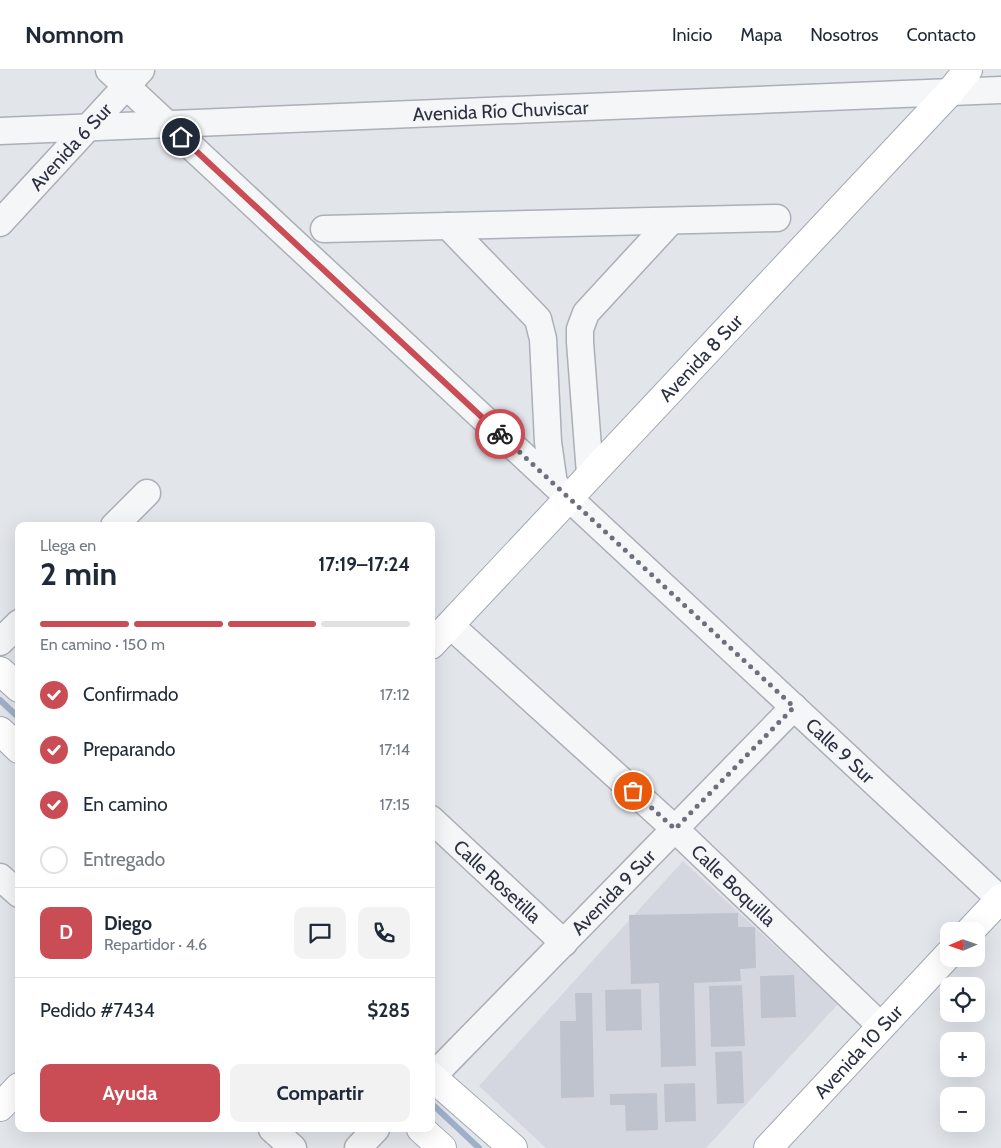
<!DOCTYPE html>
<html lang="es">
<meta charset="utf-8">
<style>
body{margin:0;font-family:Cabin,sans-serif;background:#f2f2f3;color:#1f2937;height:100vh;display:flex;flex-direction:column;font-size:19px;white-space:nowrap}
*{box-sizing:border-box;margin:0}
p{font-size:16px;color:#747a83}
.icon{flex:none;width:28px;height:28px;fill:none;stroke:currentColor;stroke-width:2;stroke-linecap:round;stroke-linejoin:round}
.map{position:relative;flex:1;overflow:hidden}
.side{position:absolute;left:15px;top:452px;width:420px;height:610px;display:flex;flex-direction:column;background:#fff;border-radius:10px;box-shadow:0 5px 20px #0002}
.side>*{flex:none}
.needle{width:32px;rotate:268deg}
.fabs{position:absolute;left:940px;top:852px;display:grid;gap:10px}
.fabs a{display:grid;place-items:center;width:45px;height:45px;border-radius:10px;background:#fff;box-shadow:0 5px 20px #0002;font-size:25px}
.pin{position:absolute;display:grid;place-items:center;width:42px;height:42px;color:#fff;margin:-21px;border:2px solid #fff;border-radius:50%;box-shadow:0 1px 5px #0007}
.courier{position:absolute;display:grid;place-items:center;width:50px;height:50px;margin:-25px;border:4px solid #ca4c55;border-radius:50%;background:#fff;color:#222;box-shadow:0 1px 6px #0007}
.head em{font-style:normal;font-weight:700}
.head div{display:flex;flex-direction:column-reverse}
.head{display:flex;align-items:center;justify-content:space-between;height:85px;padding:0 25px}
h1{font-size:32px;font-weight:700;line-height:38px}
.bar{display:grid;grid-template-columns:repeat(4,1fr);gap:8px 5px;align-content:center;height:60px;padding:0 25px}
.bar i{height:6px;border-radius:4px;background:#e0e1e3}
.bar .active{background:#ca4c55}
.bar p{grid-column:span 4}
.line{display:flex;align-items:center;gap:12px;padding:0 25px;border-top:1px solid #e0e1e3}
.line div{flex:1}
.round{display:grid;place-items:center;flex:none;width:52px;height:52px;border-radius:10px;background:#f2f2f3}
ol{padding:0 25px;list-style:none}
li{display:flex;align-items:center;gap:15px;height:55px}
li p{margin-inline-start:auto}
li .icon{padding:5px;border-radius:50%;background:#ca4c55;color:#fff;stroke-width:4}
li:last-child{color:#747a83}
li i{width:28px;height:28px;border:2px solid #e0e1e3;border-radius:50%}
.button{display:flex;gap:10px;margin-top:auto;padding:10px 25px}
.button a{flex:1;height:58px;border-radius:10px;background:#ca4c55;color:#fff;font-size:20px;font-weight:700;line-height:58px;text-align:center}
.button a+a{background:#f2f2f3;color:#1f2937}
header{display:flex;align-items:center;gap:30px;box-sizing:border-box;height:70px;padding:0 25px;background:#fff;border-bottom:1px solid #e0e1e3}
header strong{font-size:24px}
nav{display:flex;gap:28px;margin-inline-start:auto;font-size:18px}
.map>svg:first-child{display:block}
</style>
<header>
<strong>Nomnom</strong>
<nav><a>Inicio</a><a>Mapa</a><a>Nosotros</a><a>Contacto</a></nav>
</header>
<div class="map">
<svg width="1001" height="1078" viewBox="0 0 1001 1078">
<rect width="100%" height="100%" fill="#e2e5ea"/>
<path fill="#d4d7df" d="M 683,791 L 838,934 L 706,1078 L 546,1078 L 479,1016 Z"/>
<g fill="none" stroke-linecap="round" stroke-linejoin="round">
<path stroke="#9eb0c9" stroke-width="6" d="M 0,630 L 19,648
M 431,1033 L 479,1078"/>
</g>
<path fill="#bfc3cd" d="M 738,843 L 738,857 L 755,857 L 756,898 L 740,899 L 741,911 L 694,913 L 696,996 L 661,997 L 659,913 L 631,914 L 629,845 Z
M 794,905 L 796,947 L 761,948 L 760,906 Z
M 742,915 L 745,976 L 711,977 L 709,916 Z
M 641,919 L 642,960 L 606,961 L 605,920 Z
M 575,923 L 592,923 L 594,1027 L 561,1028 L 560,951 L 576,951 Z
M 742,981 L 744,1033 L 717,1034 L 715,982 Z
M 695,1013 L 696,1051 L 665,1052 L 664,1014 Z
M 657,1023 L 658,1060 L 626,1061 L 625,1035 L 610,1035 L 610,1024 Z"/>
<g fill="none" stroke-linecap="round" stroke-linejoin="round">
<defs>
<g id="minor">
<path id="s1" d="M 109,0 L 1001,830"/>
<path id="s2" d="M 0,61 L 1001,20"/>
<path id="s3" d="M 0,153 L 141,0"/>
<path d="M 448,156 L 538,249 L 543,269 L 548,372 L 554,414"/>
<path d="M 324,159 L 777,148"/>
<path d="M 590,404 L 580,272 L 580,259 L 586,243 L 671,151"/>
<path d="M 114,456 L 147,423"/>
<path id="s4" d="M 450,555 L 675,759 L 881,956"/>
<path d="M 0,572 L 19,553"/>
<path id="s5" d="M 431,749 L 564,873"/>
<path d="M 0,807 L 19,824"/>
<path id="s6" d="M 432,1007 L 794,637"/>
<path d="M 272,1059 L 293,1078"/>
<path d="M 358,1078 L 376,1059"/>
</g>
<g id="major">
<path id="s7" d="M 431,575 L 950,22 L 968,0"/>
<path d="M 0,601 L 19,618"/>
<path d="M 0,661 L 19,679"/>
<path d="M 970,861 L 1001,828"/>
<path d="M 431,1006 L 513,1078"/>
<path d="M 0,1037 L 19,1017"/>
<path d="M 421,1059 L 442,1078"/>
<path id="s8" d="M 768,1078 L 949,884"/>
</g>
</defs>
<use href="#minor" stroke="#abafb7" stroke-width="29"/>
<use href="#major" stroke="#a2a8b5" stroke-width="30"/>
<use href="#minor" stroke="#f5f6f8" stroke-width="26"/>
<use href="#major" stroke="#fff" stroke-width="28"/>
</g>
<g fill="none" stroke-linecap="round" stroke-linejoin="round">
<path stroke="#6b707c" stroke-width="5" stroke-dasharray="0 9" d="M 500,364 L 794,637 L 675,759 L 633,721"/>
<path stroke="#ca4c55" stroke-width="6" d="M 181,67 L 500,364"/>
</g>
<g text-anchor="middle" stroke-width="4" stroke-linejoin="round" paint-order="stroke">
<g font-size="19" fill="#2b3141" stroke="#f2f4f7">
<text dy="7" stroke="none"><textPath href="#s2" startOffset="501">Avenida Río Chuviscar</textPath></text>
<text dy="7" stroke="none"><textPath href="#s3" startOffset="104">Avenida 6 Sur</textPath></text>
<text dy="7" stroke="none"><textPath href="#s7" startOffset="394">Avenida 8 Sur</textPath></text>
<text dy="7" stroke="none"><textPath href="#s1" startOffset="999">Calle 9 Sur</textPath></text>
<text dy="7" stroke="none"><textPath href="#s5" startOffset="91">Calle Rosetilla</textPath></text>
<text dy="7" stroke="none"><textPath href="#s4" startOffset="385">Calle Boquilla</textPath></text>
<text dy="7" stroke="none"><textPath href="#s6" startOffset="259">Avenida 9 Sur</textPath></text>
<text dy="7" stroke="none"><textPath href="#s8" startOffset="132">Avenida 10 Sur</textPath></text>
</g>
</g>
</svg>
<div class="fabs">
<a><svg class="needle" viewBox="-14 -14 28 28"><path d="M0-13l5 13h-10z" fill="#e53935"/><path d="M0 13l5-13h-10z" fill="#747a83"/></svg></a>
<a><svg class="icon" aria-label="locate" viewBox="0 0 24 24"><circle cx="12" cy="12" r="6"/><path d="M12 2v4M12 18v4M2 12h4M18 12h4"/></svg></a>
<a>+</a>
<a>−</a>
</div>
<div class="pin" style="left:633px;top:721px;background:#ea580c"><svg class="icon" aria-label="bag" viewBox="0 0 24 24"><path d="M5 8h14l-1 12H6zM9 8a3 3 0 0 1 6 0"/></svg></div>
<div class="pin" style="left:181px;top:67px;background:#1f2937"><svg class="icon" aria-label="home" viewBox="0 0 24 24"><path d="M3 11l9-7 9 7M6 9v11h12V9"/></svg></div>
<div class="courier" style="left:500px;top:364px"><svg class="icon" aria-label="bike" viewBox="0 0 24 24"><circle cx="6" cy="16" r="4"/><circle cx="18" cy="16" r="4"/><path d="M6 16l4-8h5l3 8M10 8l3 8H6M13 5h3"/></svg></div>
<section class="side">
<div class="head"><div><h1>2 min</h1><p>Llega en</p></div><em>17:19–17:24</em></div>
<div class="bar"><i class="active"></i><i class="active"></i><i class="active"></i><i></i><p>En camino · 150 m</p></div>
<ol>
<li><svg class="icon" aria-label="check" viewBox="0 0 24 24"><path d="M5 12l5 5 9-10"/></svg>Confirmado<p>17:12</p></li>
<li><svg class="icon" aria-label="check" viewBox="0 0 24 24"><path d="M5 12l5 5 9-10"/></svg>Preparando<p>17:14</p></li>
<li><svg class="icon" aria-label="check" viewBox="0 0 24 24"><path d="M5 12l5 5 9-10"/></svg>En camino<p>17:15</p></li>
<li><i></i>Entregado</li>
</ol>
<div class="line" style="height:90px"><b class="round" style="background:#ca4c55;color:#fff">D</b><div><b>Diego</b><p>Repartidor · 4.6</p></div><a class="round"><svg class="icon" aria-label="chat" viewBox="0 0 24 24"><path d="M4 5h16v11H9l-5 4z"/></svg></a><a class="round"><svg class="icon" aria-label="phone" viewBox="0 0 24 24"><path d="M5 4h4l2 5-3 2q2 4 5 5l2-3 5 2v4C11 20 4 13 5 4z"/></svg></a></div>
<div class="line" style="height:65px"><div>Pedido #7434</div><b>$285</b></div>
<div class="button"><a>Ayuda</a><a>Compartir</a></div>
</section>
</div>
